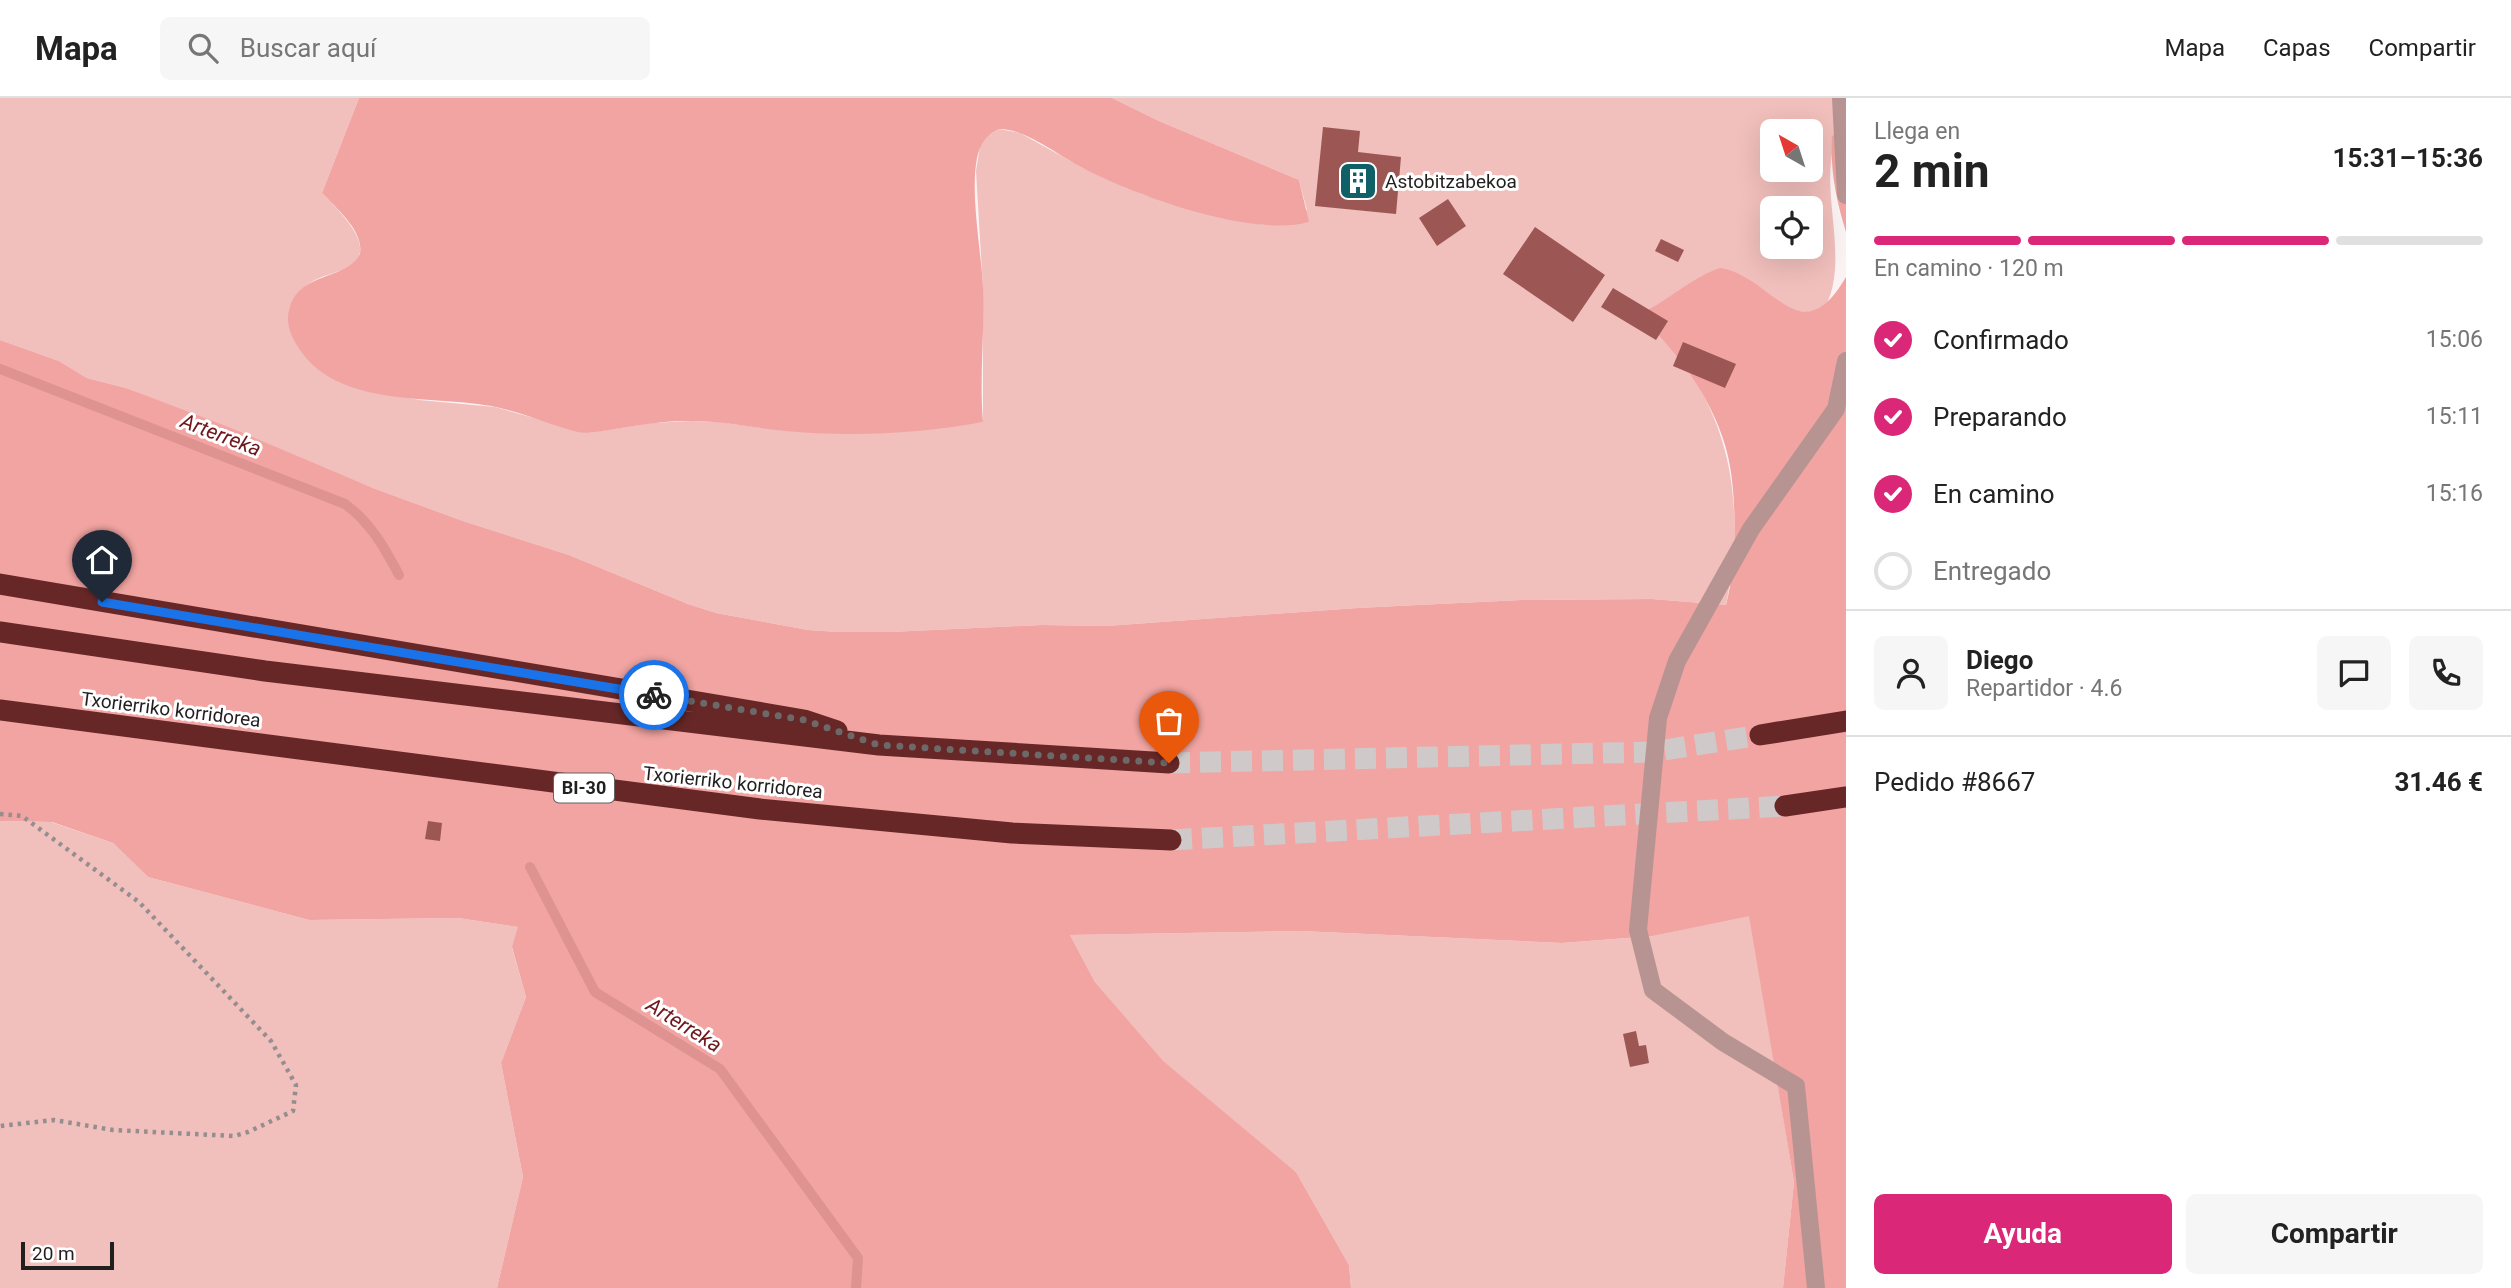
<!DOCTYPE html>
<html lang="es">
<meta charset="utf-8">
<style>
body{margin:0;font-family:Roboto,sans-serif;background:#f6f6f6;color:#222;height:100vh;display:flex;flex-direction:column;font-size:26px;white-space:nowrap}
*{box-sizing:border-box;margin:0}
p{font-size:23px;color:#767676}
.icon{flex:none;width:38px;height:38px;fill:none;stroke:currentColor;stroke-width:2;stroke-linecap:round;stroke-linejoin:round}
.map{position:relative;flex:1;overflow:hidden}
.panel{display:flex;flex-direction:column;background:#fff;width:665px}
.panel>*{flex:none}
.needle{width:46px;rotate:321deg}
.buttons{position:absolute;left:1760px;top:21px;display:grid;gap:14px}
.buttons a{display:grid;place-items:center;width:63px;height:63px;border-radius:10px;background:#fff;box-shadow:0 7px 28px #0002;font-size:35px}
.scale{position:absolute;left:21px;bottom:18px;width:93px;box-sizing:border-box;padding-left:7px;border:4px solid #221f1f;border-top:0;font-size:19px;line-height:24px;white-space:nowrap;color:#221f1f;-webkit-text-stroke:5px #fff;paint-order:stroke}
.pin{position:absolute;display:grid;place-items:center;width:60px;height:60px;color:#fff;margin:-72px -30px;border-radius:50% 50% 50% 0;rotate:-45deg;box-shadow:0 0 7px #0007}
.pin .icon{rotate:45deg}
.courier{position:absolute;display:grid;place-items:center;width:70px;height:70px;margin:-35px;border:5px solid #1a73e8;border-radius:50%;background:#fff;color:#222;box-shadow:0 2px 9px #0007}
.head em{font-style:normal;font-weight:700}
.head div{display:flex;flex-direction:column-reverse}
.head{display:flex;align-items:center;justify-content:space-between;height:119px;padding:0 28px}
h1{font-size:46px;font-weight:700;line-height:52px}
.bar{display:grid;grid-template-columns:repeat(4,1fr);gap:10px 7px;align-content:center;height:84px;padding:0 28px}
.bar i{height:9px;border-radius:5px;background:#e0e0e0}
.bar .active{background:#db2777}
.bar p{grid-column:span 4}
.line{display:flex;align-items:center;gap:18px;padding:0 28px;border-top:2px solid #e0e0e0}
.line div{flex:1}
.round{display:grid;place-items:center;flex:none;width:74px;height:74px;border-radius:10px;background:#f6f6f6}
ol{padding:0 28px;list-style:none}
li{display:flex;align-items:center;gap:21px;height:77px}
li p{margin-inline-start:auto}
li .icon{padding:7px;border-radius:50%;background:#db2777;color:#fff;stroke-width:4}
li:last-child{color:#767676}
li i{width:38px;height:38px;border:4px solid #e0e0e0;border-radius:50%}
.button{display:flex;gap:14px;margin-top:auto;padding:14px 28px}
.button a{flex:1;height:80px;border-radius:10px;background:#db2777;color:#fff;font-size:28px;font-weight:700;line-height:80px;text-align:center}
.button a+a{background:#f6f6f6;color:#222}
header{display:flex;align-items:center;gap:42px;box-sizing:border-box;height:98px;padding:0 35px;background:#fff;border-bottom:2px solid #e0e0e0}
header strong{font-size:33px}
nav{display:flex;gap:38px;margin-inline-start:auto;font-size:24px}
.search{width:490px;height:63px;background:#f6f6f6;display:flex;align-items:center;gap:18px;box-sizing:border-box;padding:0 24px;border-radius:10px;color:#767676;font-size:26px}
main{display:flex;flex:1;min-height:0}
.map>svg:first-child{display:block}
</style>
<header>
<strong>Mapa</strong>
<div class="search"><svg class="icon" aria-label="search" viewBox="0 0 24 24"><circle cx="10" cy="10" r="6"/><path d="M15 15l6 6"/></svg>Buscar aquí</div>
<nav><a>Mapa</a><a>Capas</a><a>Compartir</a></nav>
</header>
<main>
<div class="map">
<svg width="1846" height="1190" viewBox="0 0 1846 1190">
<rect width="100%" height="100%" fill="#fbf3f3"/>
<path fill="#f1bfbc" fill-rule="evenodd" d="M 0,0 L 359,0 L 322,95 C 336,110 379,149 351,167 C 341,174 327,176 315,182 C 309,185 303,190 298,195 L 347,287 L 419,302 L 495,309 L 587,335 L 652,325 L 692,323 L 719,324 L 785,333 L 851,335 L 983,324 L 983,191 L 976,73 L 980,48 L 987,38 L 999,31 L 1020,35 L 1081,69 L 1142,96 L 1225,120 L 1264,127 L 1307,112 L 1299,82 L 1159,23 L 1112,0 L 1846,0 C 1841,20 1833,42 1831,63 C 1826,109 1846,164 1827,205 C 1815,216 1802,216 1787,209 L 1657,208 L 1642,216 C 1659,236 1678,256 1693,279 C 1737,350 1742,426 1726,507 L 1652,501 L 1521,502 L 1357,510 L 1106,528 L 1042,527 L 890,534 L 838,534 L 808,532 L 716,515 L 688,506 L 569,457 L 463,423 L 373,390 L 126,290 L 87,280 L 59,263 L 0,242 ZM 1773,33 L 1811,33 L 1811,72 L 1773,72 ZM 1773,110 L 1811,110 L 1811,149 L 1773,149 Z
M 0,723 L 51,724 L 113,745 L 148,779 L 309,822 L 458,820 L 519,829 L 512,850 L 526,899 L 501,965 L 523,1079 L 497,1190 L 0,1190 Z
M 1750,817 L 1794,1084 L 1783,1190 L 1351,1190 L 1349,1167 L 1296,1074 L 1163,964 L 1095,884 L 1070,837 L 1301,833 L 1562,845 L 1653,838 Z"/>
<path fill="#f1a4a1" d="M 359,0 L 1112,0 L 1159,23 L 1299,82 L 1309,124 C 1251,140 1134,97 1081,69 C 1059,58 1024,30 999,31 C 986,37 980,46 977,60 C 970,95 981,152 983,189 C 985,234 979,279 983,324 C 918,336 850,339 784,333 C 754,330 724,323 693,323 C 657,322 622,331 587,335 L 578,334 C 551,327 524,315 496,309 C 434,296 338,312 298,249 C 290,237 285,223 290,209 C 300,174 347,182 360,156 C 364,133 337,111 322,95 Z
M 1846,30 L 1846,134 C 1836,101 1830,72 1832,38 Z
M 1720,170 C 1773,178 1800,258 1846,179 L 1846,1190 L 1783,1190 L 1794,1084 L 1749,818 L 1653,838 L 1562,845 L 1301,833 L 1070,837 L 1095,884 L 1163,963 L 1296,1074 L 1349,1167 L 1351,1190 L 497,1190 L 523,1079 L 501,965 L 526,899 L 512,849 L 518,829 L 458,820 L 309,822 L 148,779 L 113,745 L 52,724 L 0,723 L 0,242 L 59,263 L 87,280 L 126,290 L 231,330 L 373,390 L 463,423 L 569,457 L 688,506 L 716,515 L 808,532 L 838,534 L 890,534 L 1042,527 L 1106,528 L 1357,510 L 1521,502 L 1652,501 L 1726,507 C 1737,466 1738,388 1725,347 C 1718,323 1706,300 1692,279 C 1678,256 1657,238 1642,215 C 1669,202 1691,180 1720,170 Z"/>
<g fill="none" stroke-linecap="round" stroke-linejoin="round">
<path stroke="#df9390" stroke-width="10" d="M 0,271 L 345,406 C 371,425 384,449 399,477
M 530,769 L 595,894 L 720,971 L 858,1160 L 856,1190"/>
</g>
<path fill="#9c5755" d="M 1323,29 L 1360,33 L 1358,54 L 1401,59 L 1396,116 L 1315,108 Z
M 1448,101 L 1466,128 L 1437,148 L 1419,120 Z
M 1535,129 L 1605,177 L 1573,224 L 1503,176 Z
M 1661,141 L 1684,152 L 1678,164 L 1655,153 Z
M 1613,190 L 1668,223 L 1656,242 L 1601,209 Z
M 1683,244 L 1736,266 L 1725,290 L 1673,268 Z
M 428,723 L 442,725 L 440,743 L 425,741 Z
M 1636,933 L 1639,948 L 1646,947 L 1649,965 L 1630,969 L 1623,936 Z"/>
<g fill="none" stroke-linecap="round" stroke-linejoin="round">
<path stroke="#d0c9c9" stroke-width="21" stroke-dasharray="21 10" stroke-linecap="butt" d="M 1169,665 L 1652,654 L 1760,637
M 1171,742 L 1785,708"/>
<path stroke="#948e8e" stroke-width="4.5" stroke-dasharray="3.5 5" stroke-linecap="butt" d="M 0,716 L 22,718 L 139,804 L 271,943 L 296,987 L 293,1013 L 248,1034 L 234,1038 L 113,1032 L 54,1022 L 0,1028"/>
<path stroke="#b79492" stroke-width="18" d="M 1841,0 L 1846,97
M 1816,1190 L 1796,988 L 1723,944 L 1653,892 L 1638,832 L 1658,620 L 1677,563 L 1751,431 L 1836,311 L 1846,263"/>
<path stroke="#672727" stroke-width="21" d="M 0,486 L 804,622 L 837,633
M 0,534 L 265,573 L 879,647 L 1169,665
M 0,612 L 760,711 L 1012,735 L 1171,742
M 1760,637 L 1846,623
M 1785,708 L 1846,699"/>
</g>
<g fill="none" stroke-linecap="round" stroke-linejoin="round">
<path stroke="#6e6969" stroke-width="7" stroke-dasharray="0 12.6" d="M 654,597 L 804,622 L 879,647 L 1169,665"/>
<path stroke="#1a73e8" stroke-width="9" d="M 102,504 L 654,597"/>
</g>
<defs>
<symbol id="building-square" viewBox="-11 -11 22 22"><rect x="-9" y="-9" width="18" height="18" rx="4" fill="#106167" stroke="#fff"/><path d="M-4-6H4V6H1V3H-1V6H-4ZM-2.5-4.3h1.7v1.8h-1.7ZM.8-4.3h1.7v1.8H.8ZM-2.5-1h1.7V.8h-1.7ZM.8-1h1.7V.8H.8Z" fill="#fff"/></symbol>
</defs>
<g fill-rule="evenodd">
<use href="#building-square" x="1336" y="61" width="44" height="44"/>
</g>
<g text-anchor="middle" stroke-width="6" stroke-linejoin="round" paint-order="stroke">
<rect fill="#fff" stroke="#646262" stroke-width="2" x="554" y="675.5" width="60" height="29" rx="5"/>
<g font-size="18" font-weight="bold" fill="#221f1f">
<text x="584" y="696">BI-30</text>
</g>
<g font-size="19" fill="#221f1f" stroke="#fff" text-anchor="start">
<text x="1385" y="90">Astobitzabekoa</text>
</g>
<g font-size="19" fill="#221f1f" stroke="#fff">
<text transform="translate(171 611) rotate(7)" y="7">Txorierriko korridorea</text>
<text transform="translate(733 684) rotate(6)" y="7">Txorierriko korridorea</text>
</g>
<g font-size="21" font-style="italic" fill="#70171d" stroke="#fff">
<text transform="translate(221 337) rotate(21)" y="7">Arterreka</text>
<text transform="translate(684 927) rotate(32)" y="7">Arterreka</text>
</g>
</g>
</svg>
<div class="buttons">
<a><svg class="needle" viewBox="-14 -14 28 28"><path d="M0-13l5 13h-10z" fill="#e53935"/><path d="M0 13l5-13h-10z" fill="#767676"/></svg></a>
<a><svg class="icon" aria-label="locate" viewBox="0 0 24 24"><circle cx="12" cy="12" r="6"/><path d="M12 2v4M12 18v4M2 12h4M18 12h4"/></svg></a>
</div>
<div class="scale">20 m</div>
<div class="pin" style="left:1169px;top:665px;background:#ea580c"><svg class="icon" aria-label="bag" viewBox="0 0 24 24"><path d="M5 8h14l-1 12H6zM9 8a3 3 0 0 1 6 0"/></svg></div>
<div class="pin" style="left:102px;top:504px;background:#1f2937"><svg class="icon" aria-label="home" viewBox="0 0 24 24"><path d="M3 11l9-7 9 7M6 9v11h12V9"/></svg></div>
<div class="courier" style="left:654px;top:597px"><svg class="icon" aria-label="bike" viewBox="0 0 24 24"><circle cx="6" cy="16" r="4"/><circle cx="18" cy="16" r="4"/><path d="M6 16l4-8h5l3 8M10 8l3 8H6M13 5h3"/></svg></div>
</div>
<section class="panel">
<div class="head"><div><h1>2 min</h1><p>Llega en</p></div><em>15:31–15:36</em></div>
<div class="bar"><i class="active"></i><i class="active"></i><i class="active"></i><i></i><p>En camino · 120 m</p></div>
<ol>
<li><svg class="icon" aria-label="check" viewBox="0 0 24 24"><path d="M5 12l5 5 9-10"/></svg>Confirmado<p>15:06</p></li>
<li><svg class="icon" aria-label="check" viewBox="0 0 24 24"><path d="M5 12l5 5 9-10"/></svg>Preparando<p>15:11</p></li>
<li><svg class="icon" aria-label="check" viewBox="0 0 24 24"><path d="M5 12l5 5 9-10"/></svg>En camino<p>15:16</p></li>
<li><i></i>Entregado</li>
</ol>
<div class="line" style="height:126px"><a class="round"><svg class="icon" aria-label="person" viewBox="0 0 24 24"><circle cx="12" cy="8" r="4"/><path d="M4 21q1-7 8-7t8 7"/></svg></a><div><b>Diego</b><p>Repartidor · 4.6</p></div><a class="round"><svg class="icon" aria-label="chat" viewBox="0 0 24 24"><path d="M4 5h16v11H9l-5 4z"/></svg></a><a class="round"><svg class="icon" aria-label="phone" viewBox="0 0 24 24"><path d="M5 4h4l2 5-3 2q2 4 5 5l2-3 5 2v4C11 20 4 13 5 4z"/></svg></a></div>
<div class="line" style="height:91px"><div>Pedido #8667</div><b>31.46 €</b></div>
<div class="button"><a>Ayuda</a><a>Compartir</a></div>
</section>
</main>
